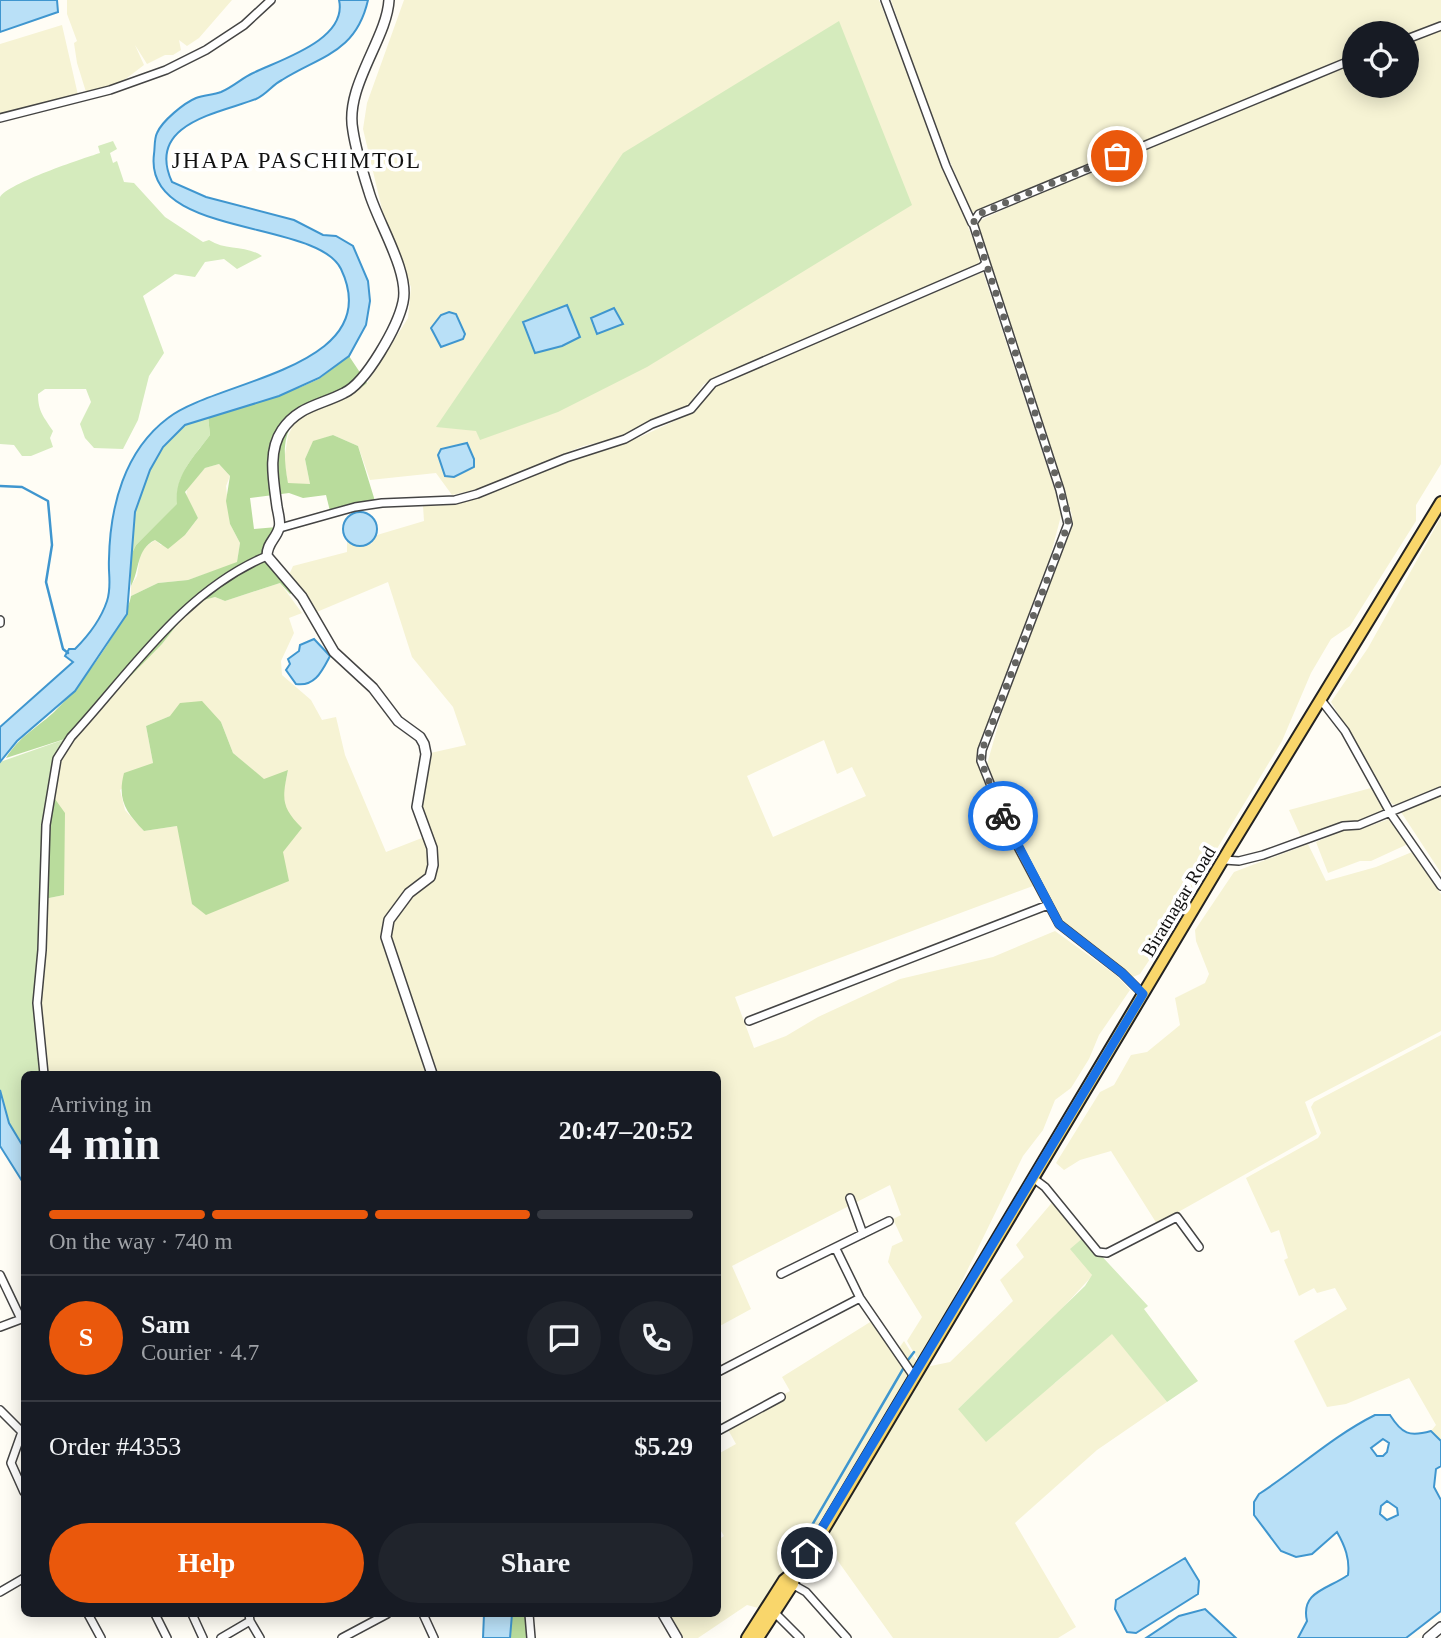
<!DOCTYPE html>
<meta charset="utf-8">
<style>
body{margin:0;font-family:Georgia,serif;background:#20242c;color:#f1f3f6;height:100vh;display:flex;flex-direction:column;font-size:26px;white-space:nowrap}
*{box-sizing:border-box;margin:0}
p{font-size:23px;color:#9ea1a6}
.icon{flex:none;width:38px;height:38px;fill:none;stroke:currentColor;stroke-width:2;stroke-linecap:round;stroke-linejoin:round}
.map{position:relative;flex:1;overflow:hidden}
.sheet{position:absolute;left:21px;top:1071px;width:700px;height:546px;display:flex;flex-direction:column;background:#171b24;border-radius:10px;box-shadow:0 4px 18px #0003}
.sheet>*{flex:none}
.tools{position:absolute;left:1342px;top:21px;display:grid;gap:14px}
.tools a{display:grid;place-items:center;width:77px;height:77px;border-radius:50%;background:#171b24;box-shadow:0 4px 18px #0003;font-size:35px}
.pin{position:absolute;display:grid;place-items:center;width:60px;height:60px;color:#fff;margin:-30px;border:4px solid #fff;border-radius:50%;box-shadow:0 2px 7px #0007}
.courier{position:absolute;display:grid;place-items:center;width:70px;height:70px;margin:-35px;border:5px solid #1a73e8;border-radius:50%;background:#fff;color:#222;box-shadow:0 2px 9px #0007}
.head em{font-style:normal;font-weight:700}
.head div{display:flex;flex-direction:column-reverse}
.head{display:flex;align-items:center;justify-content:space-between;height:119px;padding:0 28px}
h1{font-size:46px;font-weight:700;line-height:52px}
.bar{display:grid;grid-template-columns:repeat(4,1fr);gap:10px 7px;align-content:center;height:84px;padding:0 28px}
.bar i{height:9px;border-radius:5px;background:#363941}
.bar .on{background:#ea580c}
.bar p{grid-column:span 4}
.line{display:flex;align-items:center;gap:18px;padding:0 28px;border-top:2px solid #363941}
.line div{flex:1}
.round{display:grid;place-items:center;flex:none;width:74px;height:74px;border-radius:37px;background:#20242c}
.button{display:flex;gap:14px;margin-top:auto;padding:14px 28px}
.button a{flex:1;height:80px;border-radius:42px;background:#ea580c;color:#fff;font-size:28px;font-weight:700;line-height:80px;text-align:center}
.button a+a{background:#20242c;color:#f1f3f6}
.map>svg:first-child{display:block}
</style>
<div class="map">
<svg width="1441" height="1638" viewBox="0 0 1441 1638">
<rect width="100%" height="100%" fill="#fffdf5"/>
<path fill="#f6f3d4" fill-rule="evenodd" d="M 67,0 L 232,0 L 199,38 L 187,46 L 179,40 L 181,50 L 173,55 L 165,55 L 147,64 L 135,45 L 144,65 L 119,84 L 86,92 L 77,63 L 74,43 L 77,41 L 67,14 Z
M 404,0 L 879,0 L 980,257 L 979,264 L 704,384 L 687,407 L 614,439 L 583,446 L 480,489 L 452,495 L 436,473 L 370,480 L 358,446 L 333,435 L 313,442 L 305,459 L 310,484 L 288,484 L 284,460 L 288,436 L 296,419 L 311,408 L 367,383 L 408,318 L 411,287 L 385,222 L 363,129 L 367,103 Z
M 891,0 L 1441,0 L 1441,22 L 1407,36 L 1354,33 L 1354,56 L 971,213 L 929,110 Z
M 62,25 L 78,95 L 0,114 L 0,44 Z
M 1441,30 L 1441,464 L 1416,505 L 1416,521 L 1350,626 L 1331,639 L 1311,673 L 1282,741 L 1154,953 L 1140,974 L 1133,977 L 1064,925 L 1058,917 L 1009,824 L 987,764 L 1006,698 L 1071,527 L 1072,515 L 977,222 L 1038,193 L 1354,64 L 1354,86 L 1407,86 L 1407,43 Z
M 983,272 L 1062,512 L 1048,565 L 977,754 L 1007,835 L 1033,886 L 735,997 L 754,1048 L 786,1036 L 818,1017 L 900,979 L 993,957 L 1055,931 L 1117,976 L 1130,990 L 1099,1035 L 1089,1059 L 1071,1088 L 1055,1100 L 1043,1130 L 1023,1156 L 921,1365 L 907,1341 L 922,1317 L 888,1262 L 892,1246 L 903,1241 L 893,1219 L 901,1215 L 890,1185 L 732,1266 L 751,1309 L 718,1327 L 718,1074 L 44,1074 L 40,1020 L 44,899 L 64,895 L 50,792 L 57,759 L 121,683 L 162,644 L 184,616 L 204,600 L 215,597 L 225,601 L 280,583 L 302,613 L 289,618 L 294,633 L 281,661 L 282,675 L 311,700 L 322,720 L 336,717 L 345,755 L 386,852 L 427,836 L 417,807 L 426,754 L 466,745 L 453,707 L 412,657 L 388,582 L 312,614 L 289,575 L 293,566 L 347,552 L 347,542 L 371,544 L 377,535 L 424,521 L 423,506 L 453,505 L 480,498 L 566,461 L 640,437 L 696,411 L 713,387 ZM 170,716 L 221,722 L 233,753 L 264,780 L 288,771 L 283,792 L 286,812 L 283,852 L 177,826 L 144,831 L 125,810 L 120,790 L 153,763 L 146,726 ZM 824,740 L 837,774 L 852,767 L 866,796 L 773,837 L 747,776 Z
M 219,464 L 230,476 L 226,486 L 230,524 L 240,543 L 237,563 L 188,580 L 158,583 L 131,596 L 131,586 L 137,576 L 141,550 L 155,540 L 161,545 L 185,535 L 198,518 L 186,499 L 187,488 L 205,468 Z
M 1441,517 L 1441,787 L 1398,805 L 1392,804 L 1331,702 L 1368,648 Z
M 1371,788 L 1386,813 L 1302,839 L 1289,810 Z
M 1441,795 L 1441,873 L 1401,812 Z
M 1389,819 L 1408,844 L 1371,861 L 1360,861 L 1328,873 L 1316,842 L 1344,830 L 1361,829 Z
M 1308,844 L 1326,881 L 1376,867 L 1412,852 L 1441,894 L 1441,1031 L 1305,1102 L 1317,1134 L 1157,1224 L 1111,1151 L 1080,1160 L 1064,1170 L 1056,1163 L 1100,1092 L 1114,1085 L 1131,1055 L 1147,1052 L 1180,1025 L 1175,998 L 1205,983 L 1209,974 L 1196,941 L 1195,930 L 1234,872 Z
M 1441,1035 L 1441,1441 L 1431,1431 L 1436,1425 L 1409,1378 L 1346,1404 L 1327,1407 L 1294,1341 L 1347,1309 L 1335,1288 L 1317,1293 L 1314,1288 L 1299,1296 L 1284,1260 L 1288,1258 L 1279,1230 L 1271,1233 L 1246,1178 L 1318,1138 L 1321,1133 L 1311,1107 L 1314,1102 Z
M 1055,1199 L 1084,1237 L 1092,1276 L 1047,1325 L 958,1409 L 1055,1383 L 1112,1333 L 1167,1402 L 1097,1450 L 1015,1523 L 1076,1627 L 1058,1638 L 893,1638 L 820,1536 L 774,1612 L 747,1605 L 698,1638 L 677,1638 L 666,1619 L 677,1614 L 718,1614 L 718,1540 L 724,1536 L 718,1526 L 718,1454 L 736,1444 L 726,1426 L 790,1391 L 782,1377 L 875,1319 L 897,1351 L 904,1341 L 921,1368 L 950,1362 L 1013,1301 L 1000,1280 L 1024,1257 L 1016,1245 Z"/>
<path fill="#d5ebbd" d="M 839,21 L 912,205 L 647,367 L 558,412 L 480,440 L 476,431 L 436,427 L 623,153 Z
M 113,141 L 117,149 L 110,153 L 113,163 L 117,161 L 124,182 L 134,183 L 165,217 L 203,242 L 209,240 C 226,251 246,245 262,256 L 237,269 L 224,259 L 205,262 L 195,277 L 175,274 L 143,296 L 164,353 L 149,376 L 138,420 L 123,449 L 94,448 L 85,438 L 80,424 L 91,402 L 86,389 L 45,389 L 38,394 C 38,412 44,417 53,431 L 50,438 L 53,447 L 31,456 L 22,456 L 14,445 L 0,444 L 0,197 C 9,183 81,159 100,153 L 98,146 Z
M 208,416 L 210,435 C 194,457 174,475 178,504 L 136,545 L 131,555 C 131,511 147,454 183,426 C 190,421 200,419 208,416 Z
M 71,737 L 57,759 L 37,980 L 44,1074 L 24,1074 L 24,1148 L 9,1123 L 0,1090 L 0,762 Z
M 1084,1237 L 1148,1306 L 1144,1309 L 1198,1381 L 1167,1402 L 1112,1334 L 986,1442 L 958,1409 L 1085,1286 L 1092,1275 L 1070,1249 Z"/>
<path fill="#b9dc9c" d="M 349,356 L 367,383 C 321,420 272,396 288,483 L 310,484 L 305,459 L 313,441 L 333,435 L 358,446 L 375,501 L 330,511 L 326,495 L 303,498 L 289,493 L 250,498 L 254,529 L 277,527 L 264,545 L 263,554 L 295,591 L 290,594 L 280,583 L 225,601 L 215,597 L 204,600 L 184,616 L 162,644 L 71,737 L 6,758 C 20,736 34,730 53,713 C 76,692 125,627 131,596 L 158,583 L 188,580 L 237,562 L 240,543 L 230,524 L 226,501 L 230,476 L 219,464 L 205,468 L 185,492 L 198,518 L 185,535 L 168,549 L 155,540 C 136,549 140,570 131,586 L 131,555 L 136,545 L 177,504 C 174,475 194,457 210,435 L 208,416 L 301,387 L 319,379 Z
M 202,701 L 221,722 L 233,753 L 264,779 L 288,770 C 282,799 281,807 302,828 L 283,852 L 289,881 L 206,915 L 192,904 L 177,826 L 144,831 C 126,812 117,800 124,773 L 153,763 L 146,726 L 170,716 L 180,703 Z
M 50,792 L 65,813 L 64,895 L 44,899 Z
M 512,1614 L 529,1614 L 531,1638 L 510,1638 Z"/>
<path fill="#b9e0f7" stroke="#3f96cf" stroke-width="2" fill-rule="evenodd" d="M 0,0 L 57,0 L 58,12 L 0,32 Z
M 339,0 L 368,0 C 356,53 320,56 282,80 C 272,85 267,94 256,99 C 220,113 145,123 172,182 L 206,197 L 294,220 L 323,235 L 336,236 L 353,246 L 368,281 L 370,301 L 366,325 L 349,356 L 319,378 L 279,396 L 185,425 L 163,447 L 150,470 L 135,512 L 127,614 L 75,691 L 17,741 L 0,762 L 0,727 L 73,662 L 65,656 L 69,649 L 75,649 C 89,635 101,619 107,601 C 112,586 108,574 109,559 C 110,507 124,451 168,418 C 216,380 388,368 341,269 C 317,219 143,238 154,154 C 155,148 154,139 157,133 C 162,121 184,103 196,98 C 204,95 213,95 221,92 C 233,87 242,78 253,73 C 279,60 348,40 339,0 Z
M 567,305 L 580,337 L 562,346 L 535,353 L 523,322 Z
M 614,308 L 623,324 L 597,334 L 591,318 Z
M 449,312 L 456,314 L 465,334 L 463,339 L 441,347 L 431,328 L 441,315 Z
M 467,443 L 474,459 L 474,467 L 454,477 L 445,476 L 438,455 L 441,449 Z
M343 529a17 17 0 1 1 34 0a17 17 0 1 1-34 0Z
M 314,639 L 330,656 C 322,671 315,687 296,684 L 286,670 L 290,664 L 288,659 L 299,651 L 300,645 Z
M 0,1090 L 9,1123 L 24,1148 L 24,1184 L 0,1146 Z
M 1375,1415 L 1390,1415 C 1402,1434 1409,1437 1431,1431 L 1441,1441 L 1441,1466 L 1436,1469 L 1434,1487 L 1441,1500 L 1441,1611 L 1406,1638 L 1298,1638 L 1307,1621 C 1300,1591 1329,1589 1348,1575 C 1350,1559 1345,1546 1337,1532 L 1312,1554 L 1296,1557 L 1281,1551 L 1254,1515 L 1254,1502 L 1259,1494 C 1299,1468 1333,1436 1375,1415 ZM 1383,1439 L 1389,1443 L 1387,1452 L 1383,1456 L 1377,1456 L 1371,1448 ZM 1387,1501 L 1397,1508 L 1398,1515 L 1387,1520 L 1380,1514 L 1381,1506 Z
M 1185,1558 L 1199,1581 L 1198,1594 L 1136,1633 L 1127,1632 L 1115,1609 L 1116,1600 Z
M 1205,1609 L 1236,1638 L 1146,1638 L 1179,1616 Z
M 484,1614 L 512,1614 L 510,1638 L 483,1638 Z"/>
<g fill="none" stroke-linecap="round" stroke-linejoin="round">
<path stroke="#3f96cf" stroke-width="2.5" d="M 0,486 L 22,487 L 48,501 L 52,545 L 46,582 L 63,649 L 68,653
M 908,1360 L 914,1352
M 783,1575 L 903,1369"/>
<defs>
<path id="minor" d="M 885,0 L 946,166 L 972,223
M 1407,39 L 1441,26
M 0,118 L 110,90 L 166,70 L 206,50 L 244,25 L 271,0
M 986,263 L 1060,490 L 1068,524 L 982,750 L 981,761 L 1008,828 L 1059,924 L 1122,973 L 1143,994
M 280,528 L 355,507 L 382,503 L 455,500 L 477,494 L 566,458 L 625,439 L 652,424 L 691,409 L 713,383 L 982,267 L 986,263 L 973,223 L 979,214 L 1354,59
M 0,620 L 0,623
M 1321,700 L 1345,731 L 1391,814 L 1441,886
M 1224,860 L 1239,861 L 1263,855 L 1343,826 L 1359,825 L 1441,791
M 749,1021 L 1048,905
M 44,1074 L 37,1003 L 42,950 L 46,825 L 57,759 L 71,737 C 131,672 183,591 267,556
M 1033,1178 L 1045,1187 L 1098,1252 L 1107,1253 L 1177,1217 L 1199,1247
M 850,1198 L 863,1234
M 836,1249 L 860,1298 L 915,1378
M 781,1274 L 889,1221
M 0,1275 L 21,1319
M 0,1327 L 24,1318
M 718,1372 L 860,1298
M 0,1410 L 22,1432 L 11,1463 L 24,1492
M 718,1431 L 781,1397
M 790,1583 L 806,1592 L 847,1638
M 0,1592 L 24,1578
M 774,1612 L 800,1638
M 88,1614 L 101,1638
M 155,1614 L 167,1638
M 192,1614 L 203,1638
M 249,1614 L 250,1621 L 260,1638
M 423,1614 L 434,1638
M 529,1614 L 531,1638
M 221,1638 L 250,1621
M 342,1638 L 387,1614"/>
<path id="tertiary" d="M 389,0 C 387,39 344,87 353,131 C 356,151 363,173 369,192 C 377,221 410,272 403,302 C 398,326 366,383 344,393 C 321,405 298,406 282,430 C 267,452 274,483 277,507 C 278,513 281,523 279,528 C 276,539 267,543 267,556 L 302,597 L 334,652 L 373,688 L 398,721 L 420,737 L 424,744 L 426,754 L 417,807 L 432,848 L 433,865 L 430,877 L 409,893 L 389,920 L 386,937 L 432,1074
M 663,1614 L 677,1638
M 1428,1638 L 1441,1627"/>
<path id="primary" d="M 747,1638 L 784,1580 L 795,1571 L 820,1536 L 1230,848 L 1441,502
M 758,1638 L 793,1584 L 795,1571"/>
</defs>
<use href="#minor" stroke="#444" stroke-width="10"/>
<use href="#tertiary" stroke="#444" stroke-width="12"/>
<use href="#primary" stroke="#222" stroke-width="14"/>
<use href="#minor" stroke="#fff" stroke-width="7"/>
<use href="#tertiary" stroke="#fff" stroke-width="9"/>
<use href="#primary" stroke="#f9d66b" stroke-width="10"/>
</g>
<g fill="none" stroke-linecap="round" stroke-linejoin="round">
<path stroke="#646461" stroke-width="7" stroke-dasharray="0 12.6" d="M 1003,816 L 981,761 L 982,750 L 1052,567 L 1068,524 L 1068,514 L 973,223 L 979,214 L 1117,156"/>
<path stroke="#1a73e8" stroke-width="9" d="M 807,1553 L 1143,994 L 1122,973 L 1059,924 L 1003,816"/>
</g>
<g text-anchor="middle" stroke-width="7" stroke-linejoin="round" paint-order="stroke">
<g font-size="19" fill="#111" stroke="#fff">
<text transform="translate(1178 901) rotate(-59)" y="7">Biratnagar Road</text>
</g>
<g font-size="23" letter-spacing="2" fill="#111" stroke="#fff">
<text x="297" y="168">JHAPA PASCHIMTOL</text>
</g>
</g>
</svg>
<div class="tools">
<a><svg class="icon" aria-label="locate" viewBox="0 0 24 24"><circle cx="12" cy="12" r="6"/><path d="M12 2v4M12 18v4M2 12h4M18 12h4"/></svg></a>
</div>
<div class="pin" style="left:1117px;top:156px;background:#ea580c"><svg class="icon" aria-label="bag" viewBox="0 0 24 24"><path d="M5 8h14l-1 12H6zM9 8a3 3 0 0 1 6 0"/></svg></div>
<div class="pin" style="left:807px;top:1553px;background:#1f2937"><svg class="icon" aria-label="home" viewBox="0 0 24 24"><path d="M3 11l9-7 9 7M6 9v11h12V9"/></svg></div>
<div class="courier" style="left:1003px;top:816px"><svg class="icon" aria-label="bike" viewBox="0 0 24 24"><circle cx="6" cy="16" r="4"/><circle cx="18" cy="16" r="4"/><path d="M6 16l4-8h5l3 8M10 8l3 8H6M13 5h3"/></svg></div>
<section class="sheet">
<div class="head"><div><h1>4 min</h1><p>Arriving in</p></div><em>20:47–20:52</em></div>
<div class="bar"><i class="on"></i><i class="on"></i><i class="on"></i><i></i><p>On the way · 740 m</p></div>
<div class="line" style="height:126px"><b class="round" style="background:#ea580c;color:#fff">S</b><div><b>Sam</b><p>Courier · 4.7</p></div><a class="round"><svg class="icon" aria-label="chat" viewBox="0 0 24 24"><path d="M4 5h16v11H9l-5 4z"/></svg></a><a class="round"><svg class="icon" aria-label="phone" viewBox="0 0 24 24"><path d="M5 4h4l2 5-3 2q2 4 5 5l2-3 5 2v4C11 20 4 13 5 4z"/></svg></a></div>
<div class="line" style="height:91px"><div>Order #4353</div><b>$5.29</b></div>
<div class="button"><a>Help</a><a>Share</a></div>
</section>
</div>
